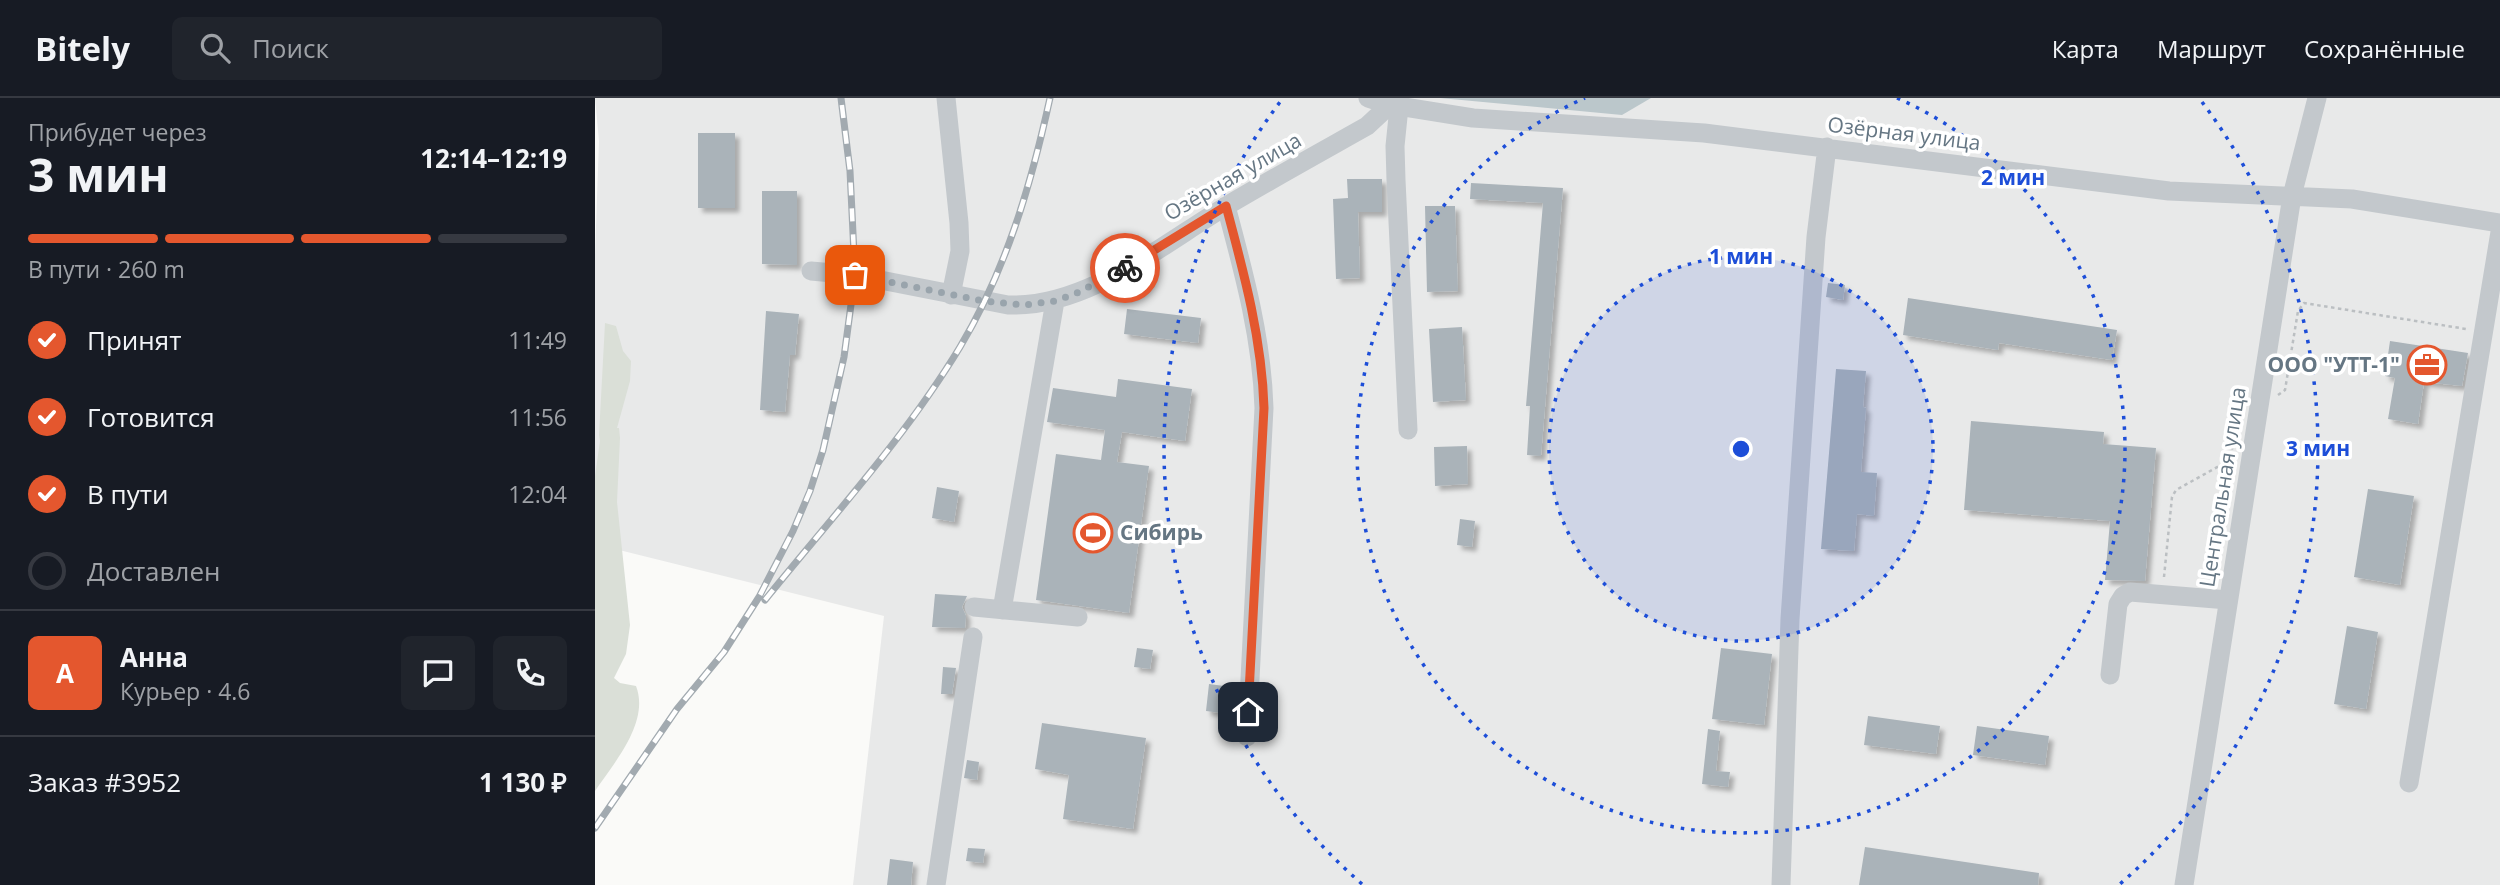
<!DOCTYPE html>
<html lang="ru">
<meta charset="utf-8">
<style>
body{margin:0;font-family:"Open Sans",sans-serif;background:#20242c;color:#f1f3f6;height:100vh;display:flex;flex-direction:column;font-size:26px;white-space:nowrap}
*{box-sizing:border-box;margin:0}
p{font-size:23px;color:#9ea1a6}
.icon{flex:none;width:38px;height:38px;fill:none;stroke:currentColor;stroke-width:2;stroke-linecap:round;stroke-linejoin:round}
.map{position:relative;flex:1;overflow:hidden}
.details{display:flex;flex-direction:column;background:#171b24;width:595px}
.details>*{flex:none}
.pin{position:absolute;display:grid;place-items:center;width:60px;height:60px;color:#fff;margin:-30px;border-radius:14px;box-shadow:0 4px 10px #0006}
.courier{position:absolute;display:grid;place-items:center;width:70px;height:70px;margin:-35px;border:5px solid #e4572e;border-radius:50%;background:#fff;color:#222;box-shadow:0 2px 9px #0007}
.overview em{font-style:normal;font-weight:700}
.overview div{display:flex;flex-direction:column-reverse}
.overview{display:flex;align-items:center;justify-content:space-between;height:119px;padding:0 28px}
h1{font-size:46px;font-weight:700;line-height:52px}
.bar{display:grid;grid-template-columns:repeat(4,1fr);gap:10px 7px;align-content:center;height:84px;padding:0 28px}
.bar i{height:9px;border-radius:5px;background:#363941}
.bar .selected{background:#e4572e}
.bar p{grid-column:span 4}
.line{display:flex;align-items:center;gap:18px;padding:0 28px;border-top:2px solid #363941}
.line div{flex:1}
.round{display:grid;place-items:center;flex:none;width:74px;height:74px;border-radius:10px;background:#20242c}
ol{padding:0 28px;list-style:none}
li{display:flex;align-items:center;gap:21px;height:77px}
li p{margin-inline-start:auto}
li .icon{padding:7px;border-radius:50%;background:#e4572e;color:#fff;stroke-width:4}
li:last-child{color:#9ea1a6}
li i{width:38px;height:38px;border:4px solid #363941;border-radius:50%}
header{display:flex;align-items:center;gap:42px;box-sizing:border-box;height:98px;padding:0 35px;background:#171b24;border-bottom:2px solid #363941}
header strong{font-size:33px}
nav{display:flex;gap:38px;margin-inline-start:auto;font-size:24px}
.search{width:490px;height:63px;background:#20242c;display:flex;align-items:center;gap:18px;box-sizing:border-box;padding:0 24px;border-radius:10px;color:#9ea1a6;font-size:26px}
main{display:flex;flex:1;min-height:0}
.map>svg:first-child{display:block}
</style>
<header>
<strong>Bitely</strong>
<div class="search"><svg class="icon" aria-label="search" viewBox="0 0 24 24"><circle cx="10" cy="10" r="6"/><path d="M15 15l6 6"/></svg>Поиск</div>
<nav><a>Карта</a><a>Маршрут</a><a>Сохранённые</a></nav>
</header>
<main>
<section class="details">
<div class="overview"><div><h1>3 мин</h1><p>Прибудет через</p></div><em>12:14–12:19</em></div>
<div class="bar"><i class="selected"></i><i class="selected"></i><i class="selected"></i><i></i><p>В пути · 260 m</p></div>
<ol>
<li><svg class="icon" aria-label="check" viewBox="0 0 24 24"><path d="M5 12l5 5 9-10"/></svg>Принят<p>11:49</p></li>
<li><svg class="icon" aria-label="check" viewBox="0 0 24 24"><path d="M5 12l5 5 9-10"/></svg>Готовится<p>11:56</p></li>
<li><svg class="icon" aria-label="check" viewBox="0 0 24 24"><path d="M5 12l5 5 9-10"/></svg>В пути<p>12:04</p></li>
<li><i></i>Доставлен</li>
</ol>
<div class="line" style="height:126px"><b class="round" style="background:#e4572e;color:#fff">А</b><div><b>Анна</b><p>Курьер · 4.6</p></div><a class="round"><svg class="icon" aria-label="chat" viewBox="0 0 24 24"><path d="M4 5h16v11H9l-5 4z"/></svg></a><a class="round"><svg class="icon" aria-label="phone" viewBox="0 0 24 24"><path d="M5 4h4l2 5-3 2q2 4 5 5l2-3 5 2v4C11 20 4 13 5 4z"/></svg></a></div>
<div class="line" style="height:91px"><div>Заказ #3952</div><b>1 130 ₽</b></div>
</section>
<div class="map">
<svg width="1905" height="787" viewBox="0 0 1905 787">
<defs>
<filter id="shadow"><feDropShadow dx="4.5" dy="4.5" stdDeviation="2" flood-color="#0004"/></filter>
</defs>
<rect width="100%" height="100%" fill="#fafaf8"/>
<path fill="#e8e9e9" d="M 0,0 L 1905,0 L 1905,787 L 258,787 L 289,518 L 0,446 L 0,157 L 4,43 Z"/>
<path fill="#dadfd7" d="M 10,225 L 21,228 L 28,253 L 36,263 L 35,283 L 22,330 L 24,330 L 25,340 L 22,404 L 35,527 L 31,556 L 19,580 L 25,585 L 41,588 C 55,624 19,665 0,693 L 0,378 L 5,343 L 4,337 Z"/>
<path fill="#bbc7cb" d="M 845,0 L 1056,0 L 1027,17 Z"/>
<path fill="#aab3b9" filter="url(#shadow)" d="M 103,35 L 140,35 L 140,110 L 103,110 Z
M 752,81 L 787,81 L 787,114 L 763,114 L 765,180 L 741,181 L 738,101 L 753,100 Z
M 876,85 L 968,90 L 946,358 L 932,357 L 935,308 L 931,308 L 948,105 L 875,101 Z
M 167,93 L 202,93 L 202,167 L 167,166 Z
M 830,108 L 860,108 L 863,193 L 832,194 Z
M 1233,185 L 1250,187 L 1248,202 L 1231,199 Z
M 1313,200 L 1522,232 L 1517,262 L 1404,245 L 1403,252 L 1308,237 Z
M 532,211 L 606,220 L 603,245 L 529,236 Z
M 171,213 L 204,216 L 200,257 L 195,257 L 190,314 L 165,312 Z
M 867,229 L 871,302 L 838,304 L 834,231 Z
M 1795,243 L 1873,255 L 1867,288 L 1829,284 L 1823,326 L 1793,321 L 1800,280 L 1790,278 Z
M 1241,271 L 1271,273 L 1268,309 L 1271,310 L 1266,374 L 1282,375 L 1279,418 L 1262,416 L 1259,453 L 1226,451 Z
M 523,281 L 597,291 L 590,343 L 527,334 L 522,364 L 554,368 L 534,515 L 441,502 L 461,356 L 506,362 L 510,332 L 452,324 L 458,290 L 521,299 Z
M 1376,323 L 1509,334 L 1508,346 L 1561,350 L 1550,483 L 1510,482 L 1515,423 L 1369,412 Z
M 872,348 L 873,386 L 840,388 L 839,349 Z
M 342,389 L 364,393 L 359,424 L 337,420 Z
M 1773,391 L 1819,398 L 1805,487 L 1759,479 Z
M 865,421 L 880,423 L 877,449 L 862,447 Z
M 340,496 L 372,498 L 367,509 L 371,518 L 370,530 L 337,529 Z
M 1752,528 L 1783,534 L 1771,611 L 1739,606 Z
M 542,550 L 558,552 L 555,571 L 539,569 Z
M 1126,550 L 1177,556 L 1169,627 L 1117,621 Z
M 348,569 L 361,570 L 357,596 L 346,596 Z
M 614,586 L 629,588 L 626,615 L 611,613 Z
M 1273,618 L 1345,628 L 1341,656 L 1269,647 Z
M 447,625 L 551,640 L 538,731 L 468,721 L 474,677 L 440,671 Z
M 1382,628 L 1454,638 L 1450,667 L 1378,657 Z
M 1113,631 L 1125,633 L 1121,673 L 1135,674 L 1133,689 L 1107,686 Z
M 372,662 L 384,664 L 382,682 L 369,680 Z
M 1270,749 L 1444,775 L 1443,787 L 1264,787 Z
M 373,750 L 390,751 L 388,765 L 371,763 Z
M 295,761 L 318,764 L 316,787 L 292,787 Z"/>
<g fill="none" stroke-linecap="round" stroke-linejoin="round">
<path stroke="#bbbfc2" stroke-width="2.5" stroke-dasharray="3.5 3.5" stroke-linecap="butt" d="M 1683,297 L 1690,292 L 1703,213 L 1709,205 L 1871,231
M 1569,479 L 1577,399 L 1581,392 L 1635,362 L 1647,296"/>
<path stroke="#c3c8cc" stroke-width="19" d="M 351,0 L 364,125 L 365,153 L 356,197
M 773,0 L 791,6 L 878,20 L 1109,35 L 1574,93 L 1757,101 L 1905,125
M 804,9 L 800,48 L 801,82 L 813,332
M 631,108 C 649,175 667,241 669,310 L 652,639
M 216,173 L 260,177 L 413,207 C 490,210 564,149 628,110 C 675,82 724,55 772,28 L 786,15 L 791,6
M 379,509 L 483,519
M 407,512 L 460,203
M 1515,577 L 1523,506 L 1528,498 L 1535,494 L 1633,502
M 1814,685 L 1905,134
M 341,787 L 378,539
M 1186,787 L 1195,521 L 1221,139 L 1232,49
M 1589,787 L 1697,98 L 1722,0"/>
<defs>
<path id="rail" d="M 170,502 C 237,419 310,340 365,249 C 411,172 436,87 455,0
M 0,730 L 82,611 L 129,554 L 164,499 L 198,433 L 215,393 L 228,352 L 249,259 L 260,177 L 255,73 L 246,0"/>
</defs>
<use href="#rail" stroke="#a2aab0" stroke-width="7"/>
<use href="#rail" stroke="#fff" stroke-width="4.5" stroke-dasharray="13" stroke-linecap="butt"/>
</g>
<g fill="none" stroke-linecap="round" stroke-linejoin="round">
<path stroke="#99a4ac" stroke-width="7" stroke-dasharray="0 12.6" d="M 260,177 L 389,203 L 429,207 L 460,203 L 482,195 L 530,170"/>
<path stroke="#e4572e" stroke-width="9" d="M 530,170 L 631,108 C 649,175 667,241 669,310 L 653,614"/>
</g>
<circle cx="1146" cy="351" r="192" fill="#1d4ed8" fill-opacity=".12"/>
<g fill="none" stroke="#1d4ed8" stroke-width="3.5" stroke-dasharray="3.5 7">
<circle cx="1146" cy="351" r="192"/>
<path d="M1302 0A384 384 0 1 1 990 0"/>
<path d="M767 786A577 577 0 0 1 685 4M1607 4A577 577 0 0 1 1525 786"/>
</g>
<defs>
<symbol id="office-ring" viewBox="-11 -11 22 22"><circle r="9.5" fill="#fff" stroke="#e4572e" stroke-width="1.5"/><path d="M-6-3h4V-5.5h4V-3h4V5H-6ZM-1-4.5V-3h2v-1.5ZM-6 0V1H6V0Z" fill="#e4572e"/></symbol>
<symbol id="stadium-ring" viewBox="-11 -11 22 22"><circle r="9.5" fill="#fff" stroke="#e4572e" stroke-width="1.5"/><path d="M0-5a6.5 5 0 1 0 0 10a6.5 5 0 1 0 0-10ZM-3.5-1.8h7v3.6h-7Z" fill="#e4572e"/></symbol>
</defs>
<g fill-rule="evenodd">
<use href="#office-ring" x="1810" y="245" width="44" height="44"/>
<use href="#stadium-ring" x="476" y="413" width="44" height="44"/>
</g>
<g text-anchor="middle" stroke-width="7" stroke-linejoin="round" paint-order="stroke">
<g font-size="21" fill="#657683" stroke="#fff">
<text transform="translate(1309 36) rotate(7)" y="7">Озёрная улица</text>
<text transform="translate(638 79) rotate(-30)" y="7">Озёрная улица</text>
<text transform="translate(1628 389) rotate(-81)" y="7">Центральная улица</text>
</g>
<g font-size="21" font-weight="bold" fill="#657683" stroke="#fff" text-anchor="end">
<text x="1805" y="274">ООО "УТТ-1"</text>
<text x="525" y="442" text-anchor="start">Сибирь</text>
</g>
</g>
<circle cx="1146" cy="351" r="10" fill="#1d4ed8" stroke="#fff" stroke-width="3.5"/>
<g font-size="21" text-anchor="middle" font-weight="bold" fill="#1d4ed8" stroke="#fff" stroke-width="7" stroke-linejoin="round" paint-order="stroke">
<text x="1418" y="87">2 мин</text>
<text x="1146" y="166">1 мин</text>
<text x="1723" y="358">3 мин</text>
</g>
</svg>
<div class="pin" style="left:260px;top:177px;background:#ea580c"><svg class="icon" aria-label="bag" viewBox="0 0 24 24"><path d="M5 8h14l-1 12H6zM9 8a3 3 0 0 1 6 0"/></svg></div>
<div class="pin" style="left:653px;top:614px;background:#1f2937"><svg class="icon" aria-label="home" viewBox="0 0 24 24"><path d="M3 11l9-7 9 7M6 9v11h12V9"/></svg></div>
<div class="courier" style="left:530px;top:170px"><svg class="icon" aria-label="bike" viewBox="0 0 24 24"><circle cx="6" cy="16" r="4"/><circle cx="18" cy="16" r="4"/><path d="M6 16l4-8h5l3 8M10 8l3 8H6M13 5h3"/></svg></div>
</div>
</main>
